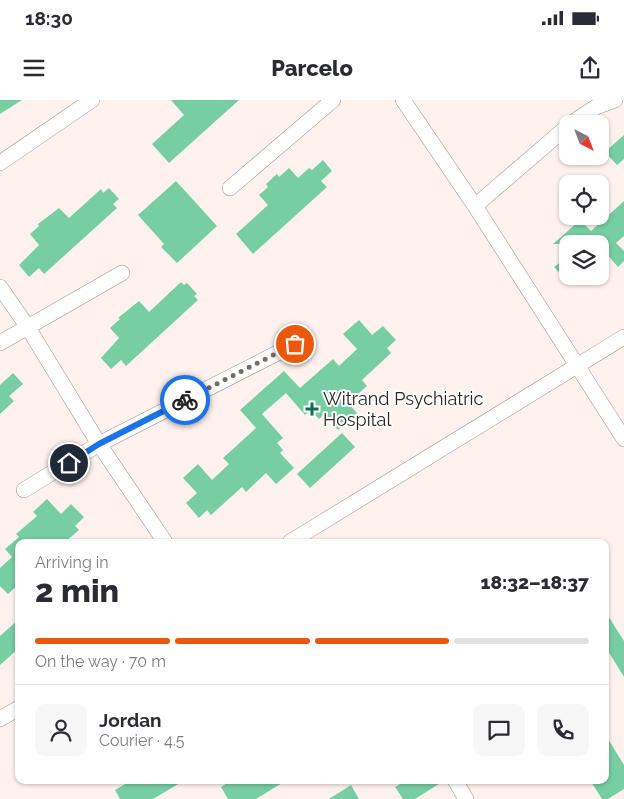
<!DOCTYPE html>
<meta charset="utf-8">
<style>
body{margin:0;font-family:Raleway,sans-serif;background:#f7f7f7;color:#2b2b33;height:100vh;display:flex;flex-direction:column;font-size:19px;white-space:nowrap}
*{box-sizing:border-box;margin:0}
p{font-size:16px;color:#7c7c81}
.icon{flex:none;width:28px;height:28px;fill:none;stroke:currentColor;stroke-width:2;stroke-linecap:round;stroke-linejoin:round}
.map{position:relative;flex:1;overflow:hidden}
.side{position:absolute;left:15px;top:439px;width:594px;height:245px;display:flex;flex-direction:column;background:#fff;border-radius:10px;box-shadow:0 1px 4px #0004}
.side>*{flex:none}
.needle{width:32px;rotate:138deg}
.controls{position:absolute;left:559px;top:15px;display:grid;gap:10px}
.controls a{display:grid;place-items:center;width:50px;height:50px;border-radius:10px;background:#fff;box-shadow:0 1px 4px #0004;font-size:25px}
.pin{position:absolute;display:grid;place-items:center;width:42px;height:42px;color:#fff;margin:-21px;border:2px solid #fff;border-radius:50%;box-shadow:0 1px 5px #0007}
.courier{position:absolute;display:grid;place-items:center;width:50px;height:50px;margin:-25px;border:4px solid #1a73e8;border-radius:50%;background:#fff;color:#222;box-shadow:0 1px 6px #0007}
.summary em{font-style:normal;font-weight:800}
.summary div{display:flex;flex-direction:column-reverse}
.summary{display:flex;align-items:center;justify-content:space-between;height:85px;padding:0 20px}
h1{font-size:32px;font-weight:800;line-height:38px}
.bar{display:grid;grid-template-columns:repeat(4,1fr);gap:8px 5px;align-content:center;height:60px;padding:0 20px}
.bar i{height:6px;border-radius:4px;background:#e1e1e2}
.bar .selected{background:#ea580c}
.bar p{grid-column:span 4}
.line{display:flex;align-items:center;gap:12px;padding:0 20px;border-top:1px solid #e1e1e2}
.line div{flex:1}
.round{display:grid;place-items:center;flex:none;width:52px;height:52px;border-radius:10px;background:#f7f7f7}
.status{display:flex;justify-content:space-between;align-items:center;height:35px;padding:0 25px;background:#fff;direction:ltr}
.status svg{height:14px;fill:currentColor}
header{display:flex;justify-content:space-between;align-items:center;height:65px;padding:0 20px;background:#fff;font-size:22px;font-weight:800}
.map>svg:first-child{display:block}
</style>
<div class="status"><b>18:30</b><svg viewBox="0 0 49 12"><path d="M0 12V9h3v3zM5 12V6h3v6zM10 12V3h3v9zM15 12V0h3v12zM26 1h20v11H26zM47 4h2v5h-2z"/></svg></div>
<header><svg class="icon" aria-label="menu" viewBox="0 0 24 24"><path d="M4 6h16M4 12h16M4 18h16"/></svg>Parcelo<svg class="icon" aria-label="share" viewBox="0 0 24 24"><path d="M12 15V3M7 8l5-5 5 5M5 13v7h14v-7"/></svg></header>
<div class="map">
<svg width="624" height="699" viewBox="0 0 624 699">
<rect width="100%" height="100%" fill="#fff2ee"/>
<path fill="#76cea2" d="M 0,0 L 22,0 L 0,14 Z
M 171,0 L 239,0 L 169,63 L 152,44 L 184,15 Z
M 624,35 L 624,59 L 617,65 L 605,52 Z
M 323,60 L 332,71 L 321,81 L 327,87 L 253,154 L 236,134 L 268,105 L 259,95 L 268,87 L 266,84 L 277,74 L 279,77 L 289,68 L 298,78 L 309,68 L 312,70 Z
M 176,81 L 217,126 L 177,163 L 161,147 L 164,144 L 138,115 Z
M 109,88 L 119,99 L 113,104 L 117,108 L 44,174 L 39,168 L 29,177 L 19,165 L 39,145 L 30,134 L 39,126 L 38,124 L 59,108 L 69,118 L 101,89 L 103,93 Z
M 624,101 L 624,136 L 616,143 L 624,151 L 624,161 L 618,167 L 605,152 L 600,157 L 600,144 L 553,144 L 580,120 L 591,131 Z
M 568,156 L 568,182 L 554,167 Z
M 181,182 L 184,185 L 187,183 L 197,194 L 194,196 L 198,200 L 126,266 L 121,260 L 111,269 L 101,258 L 119,238 L 110,228 L 120,219 L 118,218 L 139,201 L 149,212 Z
M 359,220 L 372,235 L 383,226 L 396,240 L 387,248 L 391,253 L 362,280 L 367,286 L 348,303 L 357,313 L 338,330 L 324,314 L 319,319 L 311,310 L 305,315 L 286,293 L 262,314 L 283,338 L 277,343 L 283,350 L 280,353 L 294,368 L 276,384 L 266,373 L 246,392 L 242,387 L 211,415 L 207,410 L 199,418 L 186,403 L 197,393 L 183,378 L 198,364 L 212,380 L 229,364 L 223,358 L 256,328 L 240,310 L 284,271 L 300,288 L 333,259 L 339,266 L 357,249 L 343,234 Z
M 13,273 L 23,284 L 9,296 L 14,301 L 0,314 L 0,285 Z
M 342,333 L 355,347 L 310,388 L 297,374 Z
M 47,399 L 61,414 L 71,404 L 84,417 L 75,426 L 79,430 L 65,442 L 19,442 L 19,484 L 8,494 L 0,486 L 0,468 L 12,457 L 5,449 L 19,437 L 16,434 L 37,416 L 33,412 Z
M 605,511 L 624,541 L 624,577 L 605,546 Z
M 19,519 L 19,548 L 0,565 L 0,536 Z
M 605,634 L 624,665 L 624,689 L 608,699 L 602,699 L 590,680 L 605,680 Z
M 132,680 L 185,680 L 153,699 L 120,699 L 115,690 Z
M 232,680 L 287,680 L 256,699 L 228,699 L 221,687 Z
M 407,680 L 445,680 L 415,699 L 403,699 L 395,687 Z
M 351,685 L 359,699 L 329,699 Z"/>
<g fill="none" stroke-linecap="round" stroke-linejoin="round">
<defs>
<path id="minor" d="M 403,0 L 475,106 L 624,339
M 570,24 L 596,7 L 615,0
M 0,63 L 92,0
M 230,88 L 333,0
M 475,106 L 568,26
M 0,187 L 27,226 L 99,344 L 165,442
M 0,243 L 122,173
M 24,390 L 99,344 L 295,244
M 290,442 L 624,237
M 0,619 L 19,608
M 455,680 L 466,699"/>
</defs>
<use href="#minor" stroke="#9d8f8b" stroke-width="16"/>
<use href="#minor" stroke="#fff" stroke-width="15"/>
</g>
<g fill="none" stroke-linecap="round" stroke-linejoin="round">
<path stroke="#746c69" stroke-width="5" stroke-dasharray="0 9" d="M 185,300 L 295,244"/>
<path stroke="#1a73e8" stroke-width="6" d="M 69,363 L 99,344 L 185,300"/>
</g>
<path fill="#06734c" stroke="#fff" stroke-width="2" d="M309.5 301.5h5v5h5v5h-5v5h-5v-5h-5v-5h5z"/>
<g text-anchor="middle" stroke-width="4" stroke-linejoin="round" paint-order="stroke">
<g font-size="18" fill="#292422" stroke="#fff" text-anchor="start">
<text x="323" y="305">Witrand Psychiatric<tspan x="323" dy="21">Hospital</tspan></text>
</g>
</g>
</svg>
<div class="controls">
<a><svg class="needle" viewBox="-14 -14 28 28"><path d="M0-13l5 13h-10z" fill="#e53935"/><path d="M0 13l5-13h-10z" fill="#7c7c81"/></svg></a>
<a><svg class="icon" aria-label="locate" viewBox="0 0 24 24"><circle cx="12" cy="12" r="6"/><path d="M12 2v4M12 18v4M2 12h4M18 12h4"/></svg></a>
<a><svg class="icon" aria-label="layers" viewBox="0 0 24 24"><path d="M12 4l9 5-9 5-9-5zM3 14l9 5 9-5"/></svg></a>
</div>
<div class="pin" style="left:295px;top:244px;background:#ea580c"><svg class="icon" aria-label="bag" viewBox="0 0 24 24"><path d="M5 8h14l-1 12H6zM9 8a3 3 0 0 1 6 0"/></svg></div>
<div class="pin" style="left:69px;top:363px;background:#1f2937"><svg class="icon" aria-label="home" viewBox="0 0 24 24"><path d="M3 11l9-7 9 7M6 9v11h12V9"/></svg></div>
<div class="courier" style="left:185px;top:300px"><svg class="icon" aria-label="bike" viewBox="0 0 24 24"><circle cx="6" cy="16" r="4"/><circle cx="18" cy="16" r="4"/><path d="M6 16l4-8h5l3 8M10 8l3 8H6M13 5h3"/></svg></div>
<section class="side">
<div class="summary"><div><h1>2 min</h1><p>Arriving in</p></div><em>18:32–18:37</em></div>
<div class="bar"><i class="selected"></i><i class="selected"></i><i class="selected"></i><i></i><p>On the way · 70 m</p></div>
<div class="line" style="height:90px"><a class="round"><svg class="icon" aria-label="person" viewBox="0 0 24 24"><circle cx="12" cy="8" r="4"/><path d="M4 21q1-7 8-7t8 7"/></svg></a><div><b>Jordan</b><p>Courier · 4.5</p></div><a class="round"><svg class="icon" aria-label="chat" viewBox="0 0 24 24"><path d="M4 5h16v11H9l-5 4z"/></svg></a><a class="round"><svg class="icon" aria-label="phone" viewBox="0 0 24 24"><path d="M5 4h4l2 5-3 2q2 4 5 5l2-3 5 2v4C11 20 4 13 5 4z"/></svg></a></div>
</section>
</div>
